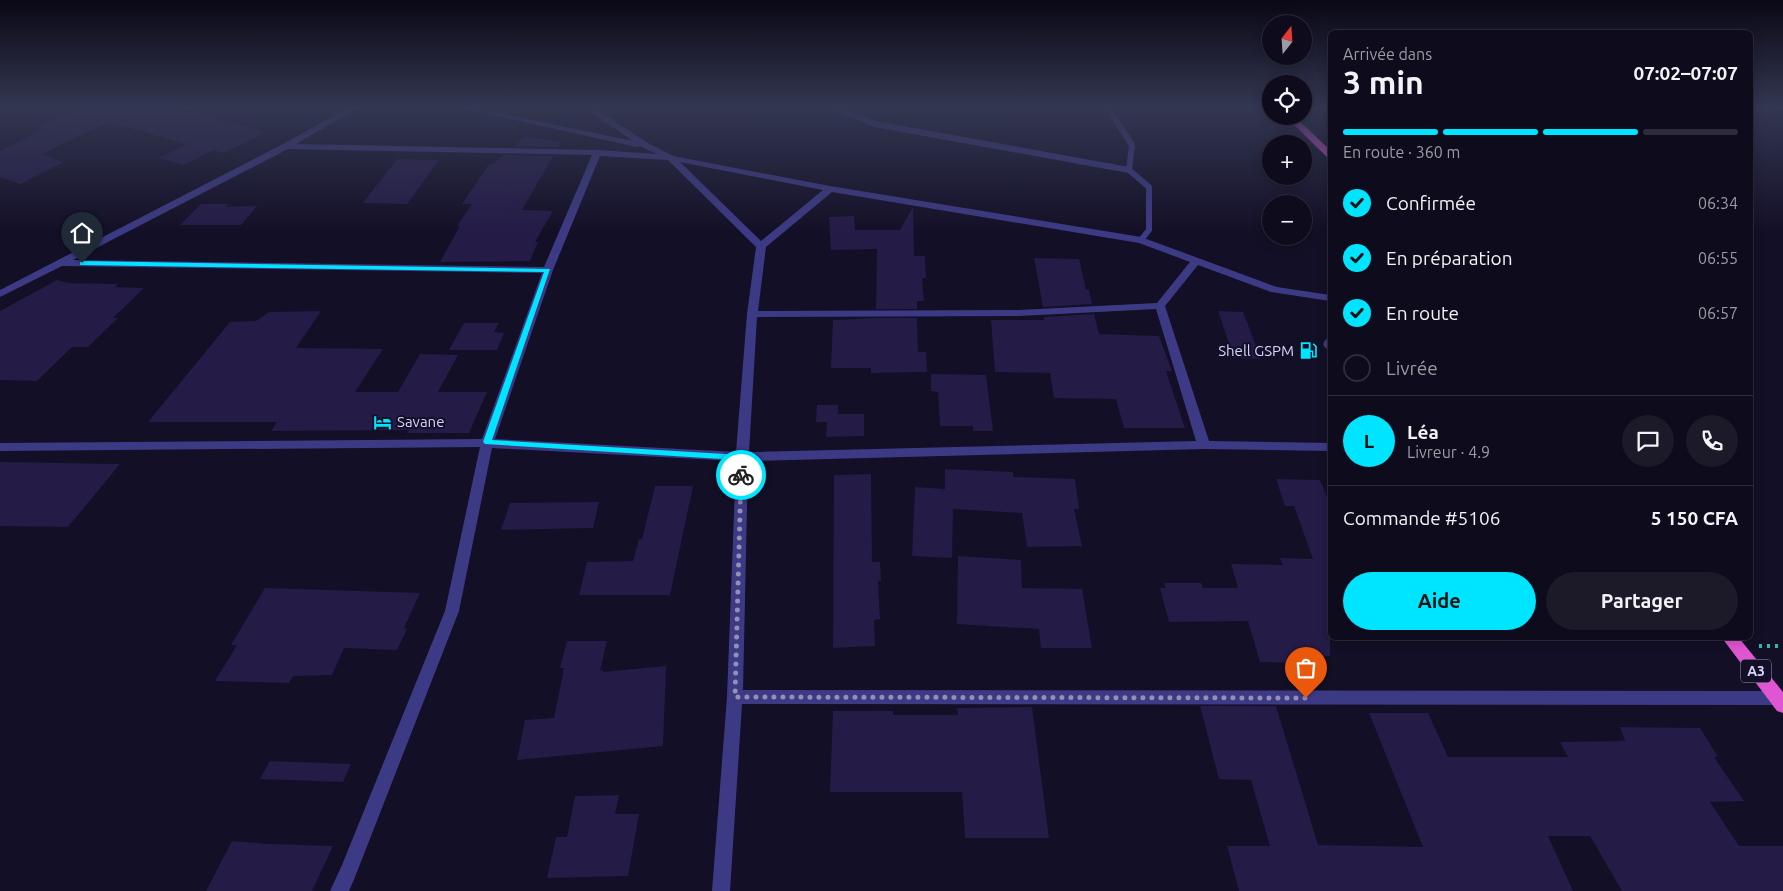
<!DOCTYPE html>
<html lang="fr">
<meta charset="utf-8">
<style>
body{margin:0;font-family:Ubuntu,sans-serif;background:#1c1929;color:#f1f3f6;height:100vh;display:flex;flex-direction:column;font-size:19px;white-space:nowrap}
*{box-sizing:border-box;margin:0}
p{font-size:16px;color:#9b9ba3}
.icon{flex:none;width:28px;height:28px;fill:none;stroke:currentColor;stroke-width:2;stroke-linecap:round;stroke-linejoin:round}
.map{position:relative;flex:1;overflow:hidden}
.details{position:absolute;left:1328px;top:30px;width:425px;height:610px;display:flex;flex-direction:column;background:#0e0b1c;border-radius:8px;box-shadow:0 2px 12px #0003,0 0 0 1px #2e2b3b}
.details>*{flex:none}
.needle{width:32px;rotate:17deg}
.buttons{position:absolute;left:1262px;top:15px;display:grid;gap:10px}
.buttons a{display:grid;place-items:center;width:50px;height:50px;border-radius:50%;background:#0e0b1c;box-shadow:0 2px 12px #0003,0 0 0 1px #2e2b3b;font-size:25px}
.pin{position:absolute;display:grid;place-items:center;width:42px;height:42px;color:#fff;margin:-51px -21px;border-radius:50% 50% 50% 0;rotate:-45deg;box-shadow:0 0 5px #0007}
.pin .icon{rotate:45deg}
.courier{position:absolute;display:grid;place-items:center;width:50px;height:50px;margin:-25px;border:4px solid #00e5ff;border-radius:50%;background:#fff;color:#222;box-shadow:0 1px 6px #0007}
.head em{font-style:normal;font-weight:600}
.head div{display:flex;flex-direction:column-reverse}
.head{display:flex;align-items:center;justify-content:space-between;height:85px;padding:0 15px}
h1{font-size:32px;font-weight:600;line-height:38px}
.bar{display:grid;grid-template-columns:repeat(4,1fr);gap:8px 5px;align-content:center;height:60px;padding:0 15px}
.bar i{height:6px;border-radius:4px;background:#2e2b3b}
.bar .on{background:#00e5ff}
.bar p{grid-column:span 4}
.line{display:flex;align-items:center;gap:12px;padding:0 15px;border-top:1px solid #2e2b3b}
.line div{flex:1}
.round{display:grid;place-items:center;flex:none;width:52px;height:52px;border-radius:26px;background:#1c1929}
ol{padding:0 15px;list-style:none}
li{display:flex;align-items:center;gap:15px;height:55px}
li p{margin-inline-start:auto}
li .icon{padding:5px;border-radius:50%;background:#00e5ff;color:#111;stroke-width:4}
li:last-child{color:#9b9ba3}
li i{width:28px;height:28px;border:2px solid #2e2b3b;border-radius:50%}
.cta{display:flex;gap:10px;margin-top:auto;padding:10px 15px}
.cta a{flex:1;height:58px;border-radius:30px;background:#00e5ff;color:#111;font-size:20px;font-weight:600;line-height:58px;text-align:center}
.cta a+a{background:#1c1929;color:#f1f3f6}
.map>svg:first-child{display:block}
</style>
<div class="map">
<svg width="1783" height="891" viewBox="0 0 1783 891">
<rect width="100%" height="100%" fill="#130f26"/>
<path fill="#241b47" d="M 77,108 L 175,108 L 267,132 L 224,153 L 213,150 L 184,165 L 158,158 L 187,144 L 108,122 L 42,154 L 64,162 L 21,184 L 0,177 L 0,151 L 43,129 L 37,127 Z
M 525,137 L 561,142 L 558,147 L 514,146 Z
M 504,155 L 553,156 L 522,210 L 553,211 L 535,242 L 538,242 L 530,261 L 440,262 L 460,226 L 457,226 L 472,204 L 462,204 L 489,164 L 493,164 Z
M 397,159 L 439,160 L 407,204 L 363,203 Z
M 201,204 L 228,204 L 225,207 L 257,206 L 241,225 L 180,225 Z
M 913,207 L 914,256 L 925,256 L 926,278 L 922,278 L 924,301 L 917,301 L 917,309 L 876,309 L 877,249 L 831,250 L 829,217 L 854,216 L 855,230 L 900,230 Z
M 1034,258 L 1079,259 L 1086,290 L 1089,290 L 1092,304 L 1043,307 Z
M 57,280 L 69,283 L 118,284 L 115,287 L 144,288 L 113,318 L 118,318 L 88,347 L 72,347 L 37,381 L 0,380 L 0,311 Z
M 321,311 L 296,348 L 383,349 L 355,392 L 398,392 L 420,354 L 458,355 L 438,392 L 487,392 L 469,433 L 407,433 L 409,430 L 271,431 L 277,422 L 148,422 L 230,322 L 256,321 L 269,312 Z
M 1218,311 L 1243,312 L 1261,359 L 1234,358 Z
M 1094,314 L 1099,334 L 1159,336 L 1172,371 L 1166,371 L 1185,428 L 1124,428 L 1116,399 L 1054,398 L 1050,373 L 995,372 L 991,320 L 1044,320 L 1044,317 Z
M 876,318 L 917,318 L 918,352 L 926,352 L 927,372 L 871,373 L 871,368 L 831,368 L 833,320 Z
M 464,323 L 499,323 L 494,332 L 504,333 L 497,350 L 449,350 Z
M 931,374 L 986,375 L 993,431 L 973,431 L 973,426 L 940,426 L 938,392 L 931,391 Z
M 817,405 L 838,405 L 838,414 L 864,414 L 864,436 L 826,437 L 827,422 L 816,422 Z
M 0,462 L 120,464 L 68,527 L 0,526 Z
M 945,469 L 1013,472 L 1013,477 L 1075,479 L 1079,509 L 1074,509 L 1082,546 L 1027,547 L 1022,513 L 953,509 L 952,558 L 912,556 L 915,487 L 945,489 Z
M 871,474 L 872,562 L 880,562 L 881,581 L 878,581 L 880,619 L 874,620 L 875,646 L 833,648 L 834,475 Z
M 1276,479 L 1320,480 L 1330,504 L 1330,656 L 1302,656 L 1305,663 L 1260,662 L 1248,621 L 1169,622 L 1160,588 L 1166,588 L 1164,583 L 1201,583 L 1203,588 L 1238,588 L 1231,564 L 1283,565 L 1280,558 L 1313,559 L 1294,506 L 1285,506 Z
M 655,486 L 693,486 L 670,595 L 579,595 L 587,562 L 633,561 L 639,539 L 642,539 Z
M 599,502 L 593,528 L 501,530 L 510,503 Z
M 958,556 L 1021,560 L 1022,588 L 1082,589 L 1092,648 L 1041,648 L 1039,629 L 957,624 Z
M 265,588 L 420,593 L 404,628 L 407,629 L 397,650 L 344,648 L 332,675 L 293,676 L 289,683 L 215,681 L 237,645 L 231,645 Z
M 567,641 L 607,641 L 600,671 L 603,670 L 603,672 L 666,666 L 663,746 L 517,760 L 525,720 L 554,718 L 564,668 L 560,668 Z
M 1200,706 L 1276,706 L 1318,845 L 1423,847 L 1369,713 L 1428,713 L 1448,757 L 1568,757 L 1560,742 L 1625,741 L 1620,727 L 1700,728 L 1718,757 L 1714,757 L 1744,801 L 1710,802 L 1739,846 L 1783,846 L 1783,891 L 1622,891 L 1590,836 L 1548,836 L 1573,891 L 1239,891 L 1227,846 L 1270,846 L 1251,780 L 1219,779 Z
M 1032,707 L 1049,838 L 965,838 L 962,792 L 830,792 L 833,711 L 893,711 L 893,715 L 958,715 L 957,708 Z
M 270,761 L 351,764 L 343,782 L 260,779 Z
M 619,795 L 615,814 L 639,814 L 628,876 L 547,878 L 556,837 L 567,837 L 575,796 Z
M 232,841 L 270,844 L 333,846 L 312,891 L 206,891 Z"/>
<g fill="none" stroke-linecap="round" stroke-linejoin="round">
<path stroke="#2fb8b0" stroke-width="4" stroke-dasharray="3 5" stroke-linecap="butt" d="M 1759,646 L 1783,646"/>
<path stroke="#3d3a85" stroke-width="6" d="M 836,108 L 875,124 L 1129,170 L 1149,187 L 1149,230 L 1141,240
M 1108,108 L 1132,145 L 1129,170"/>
<path stroke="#3d3a85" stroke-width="9" d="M 1328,344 L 1330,342"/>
<path fill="#3d3a85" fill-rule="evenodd" d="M 348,108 L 358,108 L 296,144 L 597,150 L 657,154 L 640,146 L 637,147 L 460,108 L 475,108 L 633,141 L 585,108 L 594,108 L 648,143 L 673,156 L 830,186 L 1141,237 L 1277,287 L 1330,295 L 1330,301 L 1271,292 L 1198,265 L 1165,306 L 1209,441 L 1330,443 L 1330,451 L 1204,449 L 748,461 L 743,690 L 1778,691 L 1783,693 L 1783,703 L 1778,705 L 742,704 L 730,891 L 712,891 L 727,697 L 736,461 L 492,448 L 459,611 L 355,877 L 349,891 L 330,891 L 342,865 L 445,611 L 480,447 L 0,451 L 0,443 L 482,439 L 542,273 L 62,266 L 0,297 L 0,290 L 283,144 ZM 288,149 L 592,155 L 544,267 L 73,260 ZM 600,156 L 668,160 L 756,247 L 747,314 L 736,452 L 495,439 L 553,270 ZM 680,162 L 823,190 L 761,241 ZM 832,192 L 1139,243 L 1190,262 L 1157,303 L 1019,310 L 758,311 L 766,247 ZM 1156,309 L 1196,441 L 749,452 L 757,317 L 1019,316 Z"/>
<path fill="#e055d1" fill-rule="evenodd" d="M 1285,116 L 1294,116 L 1330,150 L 1330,158 L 1327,157 Z
M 1722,638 L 1739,638 L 1783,692 L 1783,713 L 1777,711 Z"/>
</g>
<linearGradient id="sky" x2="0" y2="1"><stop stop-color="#0a0815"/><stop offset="0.46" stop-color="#333752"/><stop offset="1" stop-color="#333752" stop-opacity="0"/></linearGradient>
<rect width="1783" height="233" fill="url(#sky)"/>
<path fill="#00e5ff" d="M 82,261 L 550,269 L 492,440 L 742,455 L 746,458 L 745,475 L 741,478 L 737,475 L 737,460 L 485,444 L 483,442 L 544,272 L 80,265 L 80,262 Z"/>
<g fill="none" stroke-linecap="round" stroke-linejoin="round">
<path stroke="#948fb3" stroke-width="5" stroke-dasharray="0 9" d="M 741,475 L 735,697 L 1306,698"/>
</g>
<defs>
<symbol id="fuel-bare" viewBox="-9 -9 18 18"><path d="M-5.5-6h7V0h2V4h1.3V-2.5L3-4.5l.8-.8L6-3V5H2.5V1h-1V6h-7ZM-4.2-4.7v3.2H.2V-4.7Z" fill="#00e5ff" stroke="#130f26" stroke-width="2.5" paint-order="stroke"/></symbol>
<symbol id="hotel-bare" viewBox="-9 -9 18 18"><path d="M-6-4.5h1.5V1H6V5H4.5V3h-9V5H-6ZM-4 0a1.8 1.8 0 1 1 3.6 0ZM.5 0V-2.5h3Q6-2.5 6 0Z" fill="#00e5ff" stroke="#130f26" stroke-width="2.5" paint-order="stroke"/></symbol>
</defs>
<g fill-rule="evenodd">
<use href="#fuel-bare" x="1296" y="338" width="25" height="25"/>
<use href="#hotel-bare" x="370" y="410" width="25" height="25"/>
</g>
<g text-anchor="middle" stroke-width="4" stroke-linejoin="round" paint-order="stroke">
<rect fill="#130f26" stroke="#9e99be" stroke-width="1" x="1741" y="659.5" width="30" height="23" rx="4"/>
<g font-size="14" font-weight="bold" fill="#d9d4ff">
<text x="1756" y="676">A3</text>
</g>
<g font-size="15" fill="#d9d4ff" stroke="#130f26" text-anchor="end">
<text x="1294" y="356">Shell GSPM</text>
<text x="397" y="427" text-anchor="start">Savane</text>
</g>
</g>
</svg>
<div class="buttons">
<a><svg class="needle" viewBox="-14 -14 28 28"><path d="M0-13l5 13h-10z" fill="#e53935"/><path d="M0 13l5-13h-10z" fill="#9b9ba3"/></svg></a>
<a><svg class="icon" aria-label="locate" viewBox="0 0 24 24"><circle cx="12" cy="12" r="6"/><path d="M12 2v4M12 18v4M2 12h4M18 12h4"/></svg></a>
<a>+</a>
<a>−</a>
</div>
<div class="pin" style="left:1306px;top:698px;background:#ea580c"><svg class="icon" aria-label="bag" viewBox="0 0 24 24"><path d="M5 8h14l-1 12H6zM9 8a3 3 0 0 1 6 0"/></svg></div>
<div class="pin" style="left:82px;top:263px;background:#1f2937"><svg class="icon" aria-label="home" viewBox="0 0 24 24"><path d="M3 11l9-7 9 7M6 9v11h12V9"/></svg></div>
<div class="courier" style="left:741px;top:475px"><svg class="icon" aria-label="bike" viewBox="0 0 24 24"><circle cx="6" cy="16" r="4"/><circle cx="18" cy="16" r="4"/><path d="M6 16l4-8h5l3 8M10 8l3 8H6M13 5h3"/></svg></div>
<section class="details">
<div class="head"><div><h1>3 min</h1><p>Arrivée dans</p></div><em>07:02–07:07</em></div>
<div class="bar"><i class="on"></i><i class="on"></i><i class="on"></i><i></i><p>En route · 360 m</p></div>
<ol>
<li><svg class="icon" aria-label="check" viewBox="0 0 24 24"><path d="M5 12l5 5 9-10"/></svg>Confirmée<p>06:34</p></li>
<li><svg class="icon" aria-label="check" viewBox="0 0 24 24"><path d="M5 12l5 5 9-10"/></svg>En préparation<p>06:55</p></li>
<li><svg class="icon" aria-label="check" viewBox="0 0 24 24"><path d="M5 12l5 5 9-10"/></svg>En route<p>06:57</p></li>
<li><i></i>Livrée</li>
</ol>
<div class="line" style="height:90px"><b class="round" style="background:#00e5ff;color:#111">L</b><div><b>Léa</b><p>Livreur · 4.9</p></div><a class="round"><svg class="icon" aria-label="chat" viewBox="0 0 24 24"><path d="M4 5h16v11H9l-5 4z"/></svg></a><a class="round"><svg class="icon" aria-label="phone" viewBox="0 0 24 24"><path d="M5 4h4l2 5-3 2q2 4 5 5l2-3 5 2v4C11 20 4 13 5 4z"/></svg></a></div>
<div class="line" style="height:65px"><div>Commande #5106</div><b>5 150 CFA</b></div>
<div class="cta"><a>Aide</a><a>Partager</a></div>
</section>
</div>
